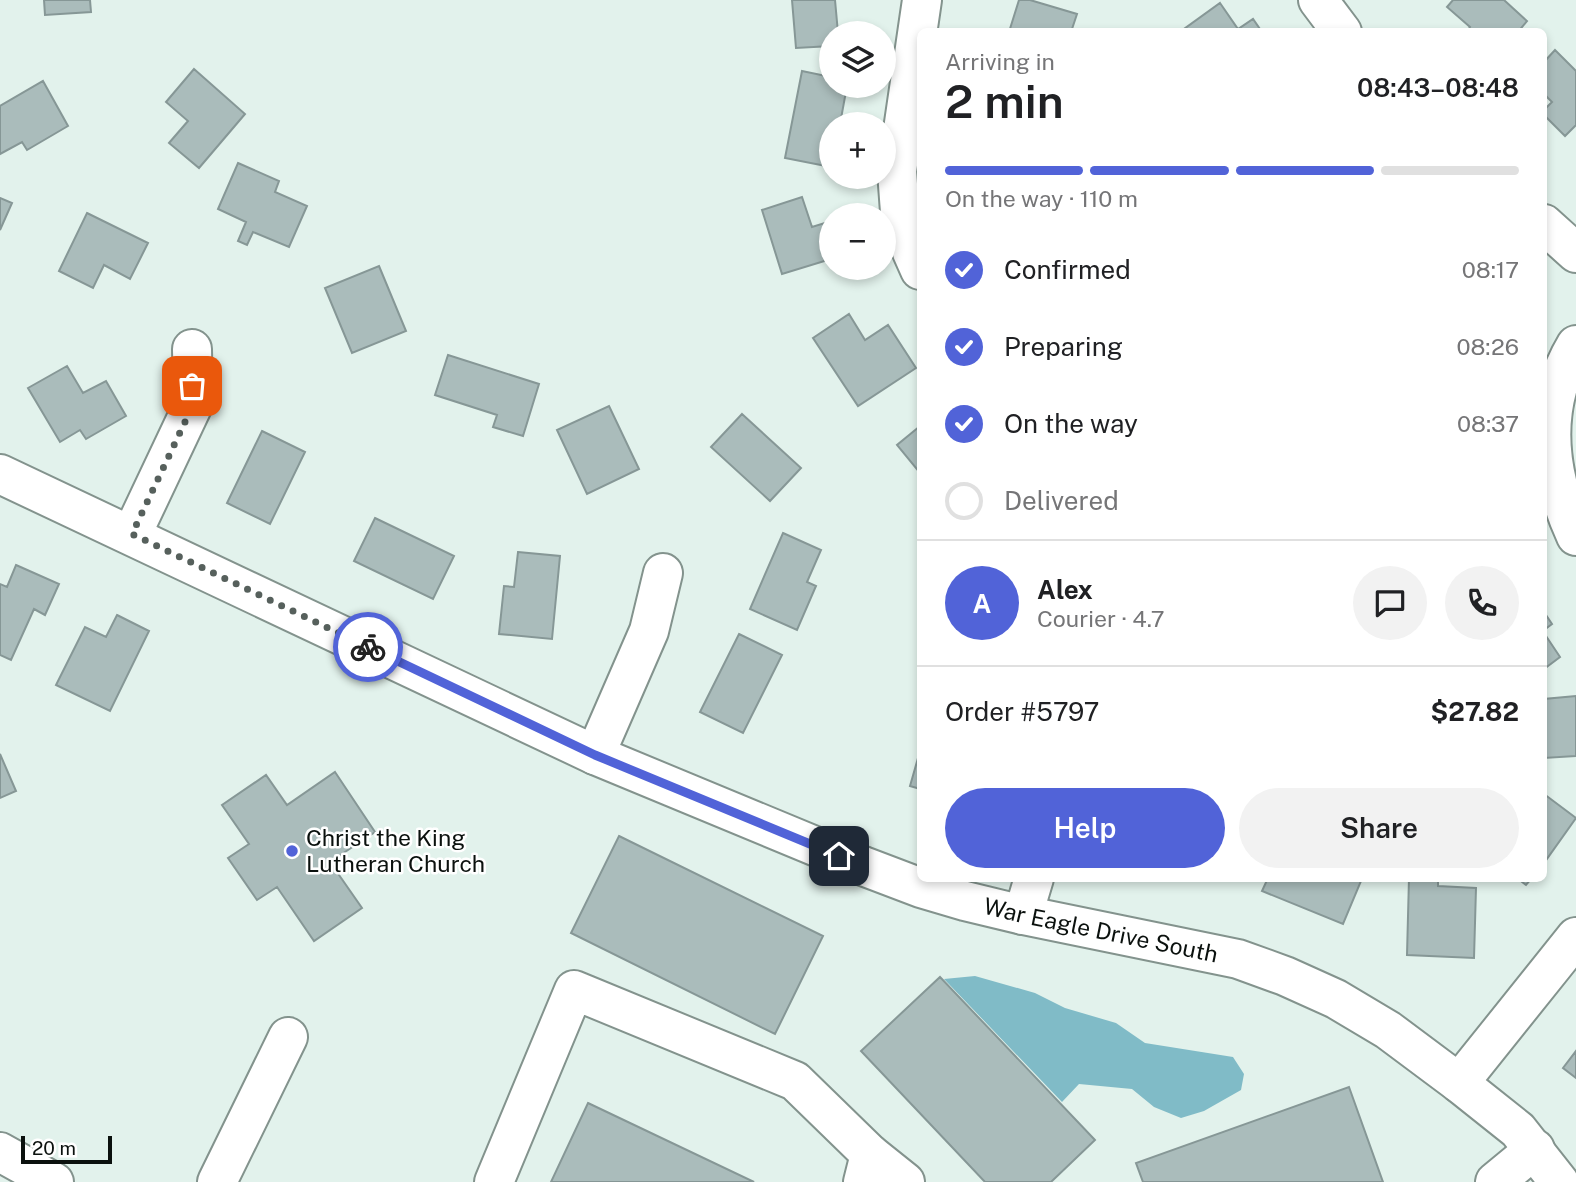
<!DOCTYPE html>
<meta charset="utf-8">
<style>
body{margin:0;font-family:"Public Sans",sans-serif;background:#f2f2f2;color:#202124;height:100vh;display:flex;flex-direction:column;font-size:26px;white-space:nowrap}
*{box-sizing:border-box;margin:0}
p{font-size:23px;color:#757577}
.icon{flex:none;width:38px;height:38px;fill:none;stroke:currentColor;stroke-width:2;stroke-linecap:round;stroke-linejoin:round}
.map{position:relative;flex:1;overflow:hidden}
.details{position:absolute;left:917px;top:28px;width:630px;height:854px;display:flex;flex-direction:column;background:#fff;border-radius:10px;box-shadow:0 4px 10px #0003}
.details>*{flex:none}
.buttons{position:absolute;left:819px;top:21px;display:grid;gap:14px}
.buttons a{display:grid;place-items:center;width:77px;height:77px;border-radius:50%;background:#fff;box-shadow:0 4px 10px #0003;font-size:35px}
.scale{position:absolute;left:21px;bottom:18px;width:91px;box-sizing:border-box;padding-left:7px;border:4px solid #0b110e;border-top:0;font-size:19px;line-height:24px;white-space:nowrap;color:#0b110e;-webkit-text-stroke:5px #fff;paint-order:stroke}
.pin{position:absolute;display:grid;place-items:center;width:60px;height:60px;color:#fff;margin:-30px;border-radius:14px;box-shadow:0 4px 10px #0006}
.courier{position:absolute;display:grid;place-items:center;width:70px;height:70px;margin:-35px;border:5px solid #5163d8;border-radius:50%;background:#fff;color:#222;box-shadow:0 2px 9px #0007}
.head em{font-style:normal;font-weight:600}
.head div{display:flex;flex-direction:column-reverse}
.head{display:flex;align-items:center;justify-content:space-between;height:119px;padding:0 28px}
h1{font-size:46px;font-weight:600;line-height:52px}
.bar{display:grid;grid-template-columns:repeat(4,1fr);gap:10px 7px;align-content:center;height:84px;padding:0 28px}
.bar i{height:9px;border-radius:5px;background:#e0e0e0}
.bar .selected{background:#5163d8}
.bar p{grid-column:span 4}
.line{display:flex;align-items:center;gap:18px;padding:0 28px;border-top:2px solid #e0e0e0}
.line div{flex:1}
.round{display:grid;place-items:center;flex:none;width:74px;height:74px;border-radius:37px;background:#f2f2f2}
ol{padding:0 28px;list-style:none}
li{display:flex;align-items:center;gap:21px;height:77px}
li p{margin-inline-start:auto}
li .icon{padding:7px;border-radius:50%;background:#5163d8;color:#fff;stroke-width:4}
li:last-child{color:#757577}
li i{width:38px;height:38px;border:4px solid #e0e0e0;border-radius:50%}
.action{display:flex;gap:14px;margin-top:auto;padding:14px 28px}
.action a{flex:1;height:80px;border-radius:42px;background:#5163d8;color:#fff;font-size:28px;font-weight:600;line-height:80px;text-align:center}
.action a+a{background:#f2f2f2;color:#202124}
.map>svg:first-child{display:block}
</style>
<div class="map">
<svg width="1576" height="1182" viewBox="0 0 1576 1182">
<rect width="100%" height="100%" fill="#e2f2ec"/>
<path fill="#80bbc7" d="M 975,976 L 1035,993 L 1065,1008 L 1116,1023 L 1145,1043 L 1233,1057 L 1244,1074 L 1241,1090 L 1204,1111 L 1181,1118 L 1154,1107 L 1132,1089 L 1079,1084 L 1062,1102 L 944,979 Z"/>
<path fill="#aabcbb" stroke="#869796" stroke-width="2" d="M 44,0 L 90,0 L 91,12 L 45,15 Z
M 792,0 L 835,0 L 838,33 L 831,33 L 831,46 L 796,48 Z
M 1019,0 L 1030,0 L 1077,14 L 1071,32 L 1009,32 Z
M 1453,0 L 1504,0 L 1527,21 L 1518,32 L 1467,32 L 1470,27 L 1447,7 Z
M 1220,3 L 1238,29 L 1253,19 L 1262,32 L 1185,32 L 1184,29 Z
M 1555,50 L 1576,71 L 1576,125 L 1565,136 L 1544,115 L 1544,110 L 1552,102 L 1544,94 L 1544,62 Z
M 194,69 L 245,114 L 199,168 L 169,143 L 188,121 L 166,102 Z
M 802,71 L 831,77 L 831,86 L 847,86 L 840,124 L 831,124 L 831,167 L 785,158 Z
M 43,81 L 68,126 L 27,150 L 22,142 L 0,154 L 0,106 Z
M 238,163 L 279,181 L 275,192 L 307,206 L 289,247 L 253,232 L 247,245 L 238,241 L 246,222 L 218,209 Z
M 802,197 L 812,227 L 831,221 L 831,259 L 782,274 L 762,210 Z
M 0,198 L 12,203 L 0,230 Z
M 87,213 L 148,243 L 130,279 L 104,265 L 93,288 L 59,271 Z
M 379,266 L 406,331 L 352,353 L 325,288 Z
M 849,314 L 865,340 L 888,325 L 916,368 L 858,406 L 813,338 Z
M 448,355 L 539,384 L 523,436 L 493,427 L 497,415 L 435,395 Z
M 67,366 L 83,393 L 106,381 L 126,416 L 86,439 L 80,430 L 60,442 L 28,388 Z
M 609,406 L 639,469 L 587,494 L 557,430 Z
M 742,414 L 801,468 L 770,501 L 711,447 Z
M 920,426 L 920,473 L 897,445 Z
M 262,431 L 305,452 L 270,524 L 227,503 Z
M 375,518 L 454,556 L 433,599 L 354,561 Z
M 783,533 L 821,550 L 807,582 L 816,586 L 797,630 L 750,609 Z
M 518,552 L 560,556 L 552,639 L 499,634 L 504,586 L 514,587 Z
M 16,565 L 59,584 L 45,615 L 34,609 L 11,660 L 0,655 L 0,584 L 7,587 Z
M 1544,612 L 1552,624 L 1544,630 Z
M 117,615 L 149,631 L 110,711 L 56,685 L 85,627 L 106,637 Z
M 1544,633 L 1560,657 L 1544,669 Z
M 739,634 L 782,655 L 743,733 L 700,712 Z
M 1576,696 L 1576,756 L 1544,758 L 1544,699 Z
M 920,751 L 920,789 L 910,786 Z
M 0,754 L 16,791 L 0,798 Z
M 335,772 L 375,832 L 330,862 L 362,908 L 314,941 L 277,887 L 257,900 L 228,858 L 249,844 L 222,805 L 266,775 L 287,805 Z
M 1544,794 L 1576,818 L 1544,863 Z
M 619,836 L 823,936 L 775,1034 L 571,933 Z
M 1268,878 L 1355,878 L 1361,881 L 1343,924 L 1262,891 Z
M 1409,878 L 1438,878 L 1438,886 L 1476,888 L 1474,958 L 1407,955 Z
M 1517,878 L 1532,878 L 1526,885 Z
M 940,977 L 1095,1140 L 1051,1182 L 985,1182 L 861,1051 Z
M 1576,1051 L 1576,1078 L 1563,1068 Z
M 1349,1087 L 1383,1182 L 1143,1182 L 1136,1163 Z
M 588,1103 L 754,1182 L 551,1182 Z"/>
<g fill="none" stroke-linecap="round" stroke-linejoin="round">
<defs>
<g id="minor">
<path d="M 1318,0 L 1342,32"/>
<path d="M 1544,224 L 1576,253"/>
<path d="M 920,270 L 912,252 L 900,212 L 897,171 L 922,0"/>
<path d="M 1576,345 C 1539,407 1547,473 1576,536"/>
<path id="s1" d="M 0,474 L 595,755 L 863,866 L 921,888 L 965,901 L 1023,915 L 1238,959 L 1285,976 L 1336,999 L 1388,1030 L 1459,1083 L 1518,1130 L 1559,1182"/>
<path d="M 132,534 L 193,405 L 192,349"/>
<path d="M 595,755 L 649,631 L 663,573"/>
<path d="M 1023,915 L 1034,878"/>
<path d="M 1459,1083 L 1576,937"/>
<path d="M 217,1182 L 288,1037"/>
<path d="M 494,1182 L 574,990 L 795,1081 L 870,1154"/>
<path d="M 863,1182 L 870,1154 L 905,1182"/>
<path d="M 1495,1182 L 1535,1149"/>
</g>
<path id="major" d="M 0,1152 L 54,1182"/>
</defs>
<use href="#minor" stroke="#83938d" stroke-width="42"/>
<use href="#major" stroke="#83938d" stroke-width="42"/>
<use href="#minor" stroke="#fff" stroke-width="38"/>
<use href="#major" stroke="#fff" stroke-width="38"/>
</g>
<g fill="none" stroke-linecap="round" stroke-linejoin="round">
<path stroke="#56605c" stroke-width="7" stroke-dasharray="0 12.6" d="M 192,386 L 193,405 L 132,534 L 368,647"/>
<path stroke="#5163d8" stroke-width="9" d="M 368,647 L 595,755 L 839,856"/>
</g>
<circle fill="#5163d8" stroke="#fff" stroke-width="2.5" cx="292" cy="851" r="7"/>
<g text-anchor="middle" stroke-width="5" stroke-linejoin="round" paint-order="stroke">
<g font-size="23" fill="#0b110e" stroke="#fff" text-anchor="start">
<text x="306" y="846">Christ the King<tspan x="306" dy="26">Lutheran Church</tspan></text>
</g>
<g font-size="23" fill="#0b110e" stroke="#fff">
<text dy="8" stroke="none"><textPath href="#s1" startOffset="1195">War Eagle Drive South</textPath></text>
</g>
</g>
</svg>
<div class="buttons">
<a><svg class="icon" aria-label="layers" viewBox="0 0 24 24"><path d="M12 4l9 5-9 5-9-5zM3 14l9 5 9-5"/></svg></a>
<a>+</a>
<a>−</a>
</div>
<div class="scale">20 m</div>
<div class="pin" style="left:192px;top:386px;background:#ea580c"><svg class="icon" aria-label="bag" viewBox="0 0 24 24"><path d="M5 8h14l-1 12H6zM9 8a3 3 0 0 1 6 0"/></svg></div>
<div class="pin" style="left:839px;top:856px;background:#1f2937"><svg class="icon" aria-label="home" viewBox="0 0 24 24"><path d="M3 11l9-7 9 7M6 9v11h12V9"/></svg></div>
<div class="courier" style="left:368px;top:647px"><svg class="icon" aria-label="bike" viewBox="0 0 24 24"><circle cx="6" cy="16" r="4"/><circle cx="18" cy="16" r="4"/><path d="M6 16l4-8h5l3 8M10 8l3 8H6M13 5h3"/></svg></div>
<section class="details">
<div class="head"><div><h1>2 min</h1><p>Arriving in</p></div><em>08:43–08:48</em></div>
<div class="bar"><i class="selected"></i><i class="selected"></i><i class="selected"></i><i></i><p>On the way · 110 m</p></div>
<ol>
<li><svg class="icon" aria-label="check" viewBox="0 0 24 24"><path d="M5 12l5 5 9-10"/></svg>Confirmed<p>08:17</p></li>
<li><svg class="icon" aria-label="check" viewBox="0 0 24 24"><path d="M5 12l5 5 9-10"/></svg>Preparing<p>08:26</p></li>
<li><svg class="icon" aria-label="check" viewBox="0 0 24 24"><path d="M5 12l5 5 9-10"/></svg>On the way<p>08:37</p></li>
<li><i></i>Delivered</li>
</ol>
<div class="line" style="height:126px"><b class="round" style="background:#5163d8;color:#fff">A</b><div><b>Alex</b><p>Courier · 4.7</p></div><a class="round"><svg class="icon" aria-label="chat" viewBox="0 0 24 24"><path d="M4 5h16v11H9l-5 4z"/></svg></a><a class="round"><svg class="icon" aria-label="phone" viewBox="0 0 24 24"><path d="M5 4h4l2 5-3 2q2 4 5 5l2-3 5 2v4C11 20 4 13 5 4z"/></svg></a></div>
<div class="line" style="height:91px"><div>Order #5797</div><b>$27.82</b></div>
<div class="action"><a>Help</a><a>Share</a></div>
</section>
</div>
